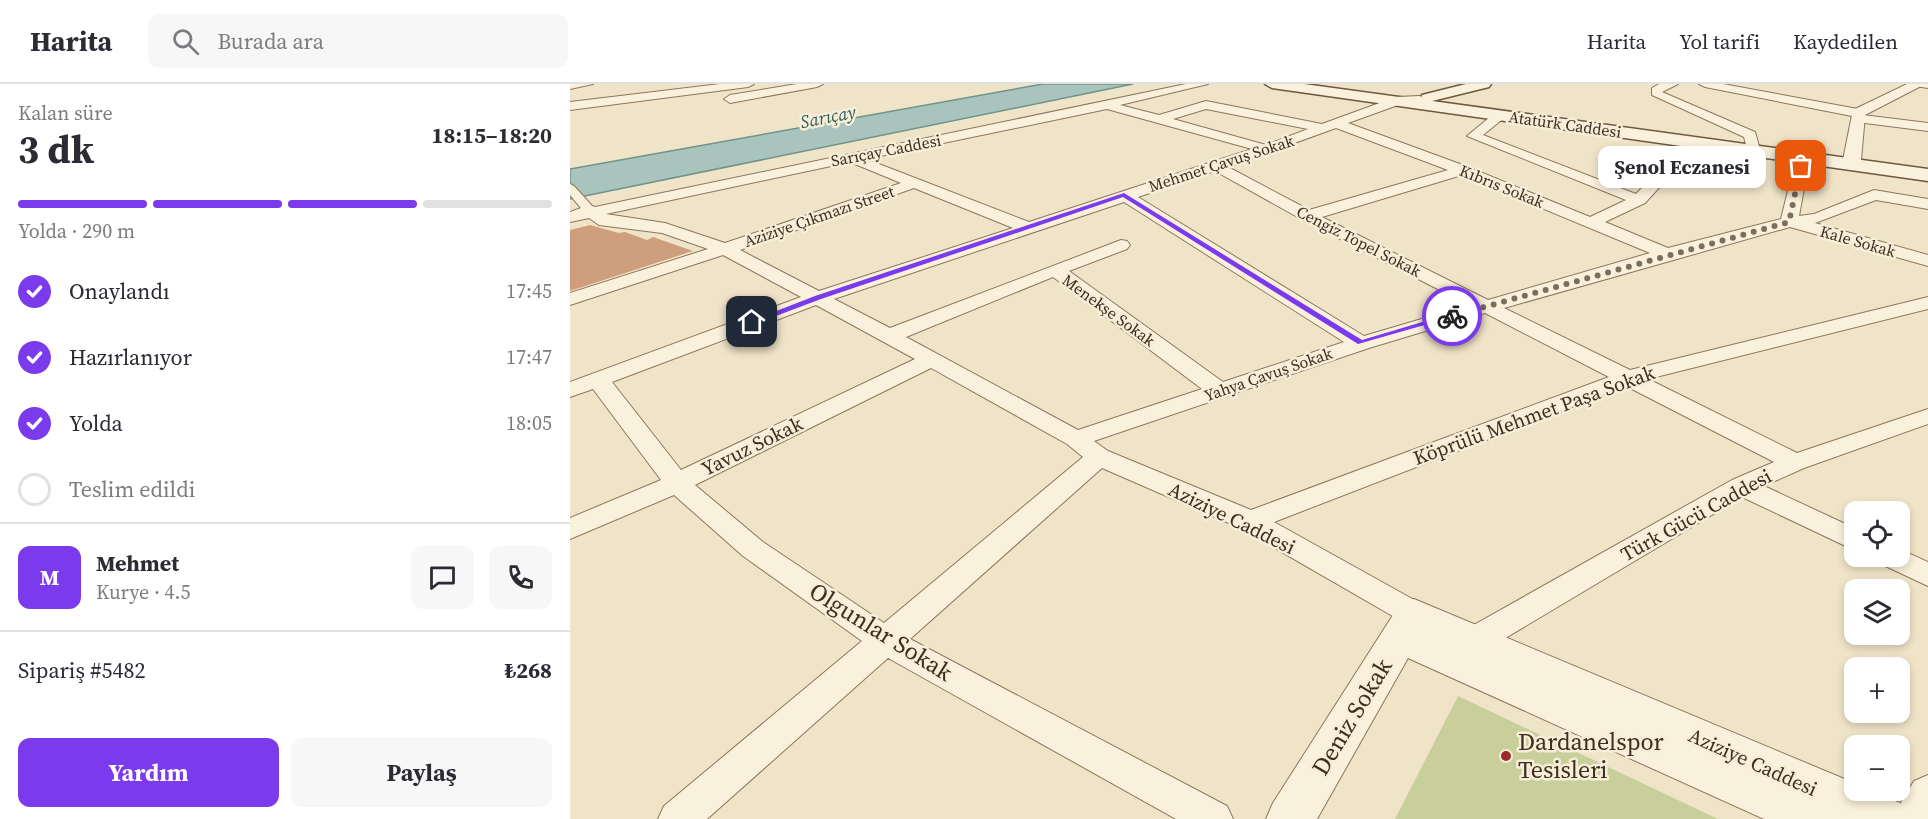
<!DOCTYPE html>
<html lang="tr">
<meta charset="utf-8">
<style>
body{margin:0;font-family:"Source Serif 4",serif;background:#f7f7f7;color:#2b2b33;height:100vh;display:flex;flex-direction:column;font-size:22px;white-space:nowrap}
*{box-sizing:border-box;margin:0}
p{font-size:20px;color:#7c7c81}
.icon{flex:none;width:33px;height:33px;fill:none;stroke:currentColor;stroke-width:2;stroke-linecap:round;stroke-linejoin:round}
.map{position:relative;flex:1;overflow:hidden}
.drawer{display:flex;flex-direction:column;background:#fff;width:570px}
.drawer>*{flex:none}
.fabs{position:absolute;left:1274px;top:417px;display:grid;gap:12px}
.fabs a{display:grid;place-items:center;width:66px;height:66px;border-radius:12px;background:#fff;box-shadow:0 3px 9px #0003;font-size:30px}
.pin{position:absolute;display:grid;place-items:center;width:51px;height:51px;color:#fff;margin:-26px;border-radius:12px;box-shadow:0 3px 9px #0006}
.courier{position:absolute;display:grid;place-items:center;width:60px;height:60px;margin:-30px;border:4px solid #7c3aed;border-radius:50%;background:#fff;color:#222;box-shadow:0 2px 8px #0007}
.bubble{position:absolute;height:42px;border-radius:12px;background:#fff;box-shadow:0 3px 9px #0003;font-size:20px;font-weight:700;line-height:42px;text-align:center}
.headline em{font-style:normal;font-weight:700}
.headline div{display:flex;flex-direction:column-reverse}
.headline{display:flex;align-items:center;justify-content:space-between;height:102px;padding:0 18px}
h1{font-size:39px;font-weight:700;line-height:45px}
.bar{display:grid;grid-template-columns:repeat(4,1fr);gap:9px 6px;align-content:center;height:72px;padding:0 18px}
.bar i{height:8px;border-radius:4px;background:#e1e1e2}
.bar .selected{background:#7c3aed}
.bar p{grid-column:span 4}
.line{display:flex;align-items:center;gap:15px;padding:0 18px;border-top:2px solid #e1e1e2}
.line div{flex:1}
.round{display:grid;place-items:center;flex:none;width:63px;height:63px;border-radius:12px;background:#f7f7f7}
ol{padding:0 18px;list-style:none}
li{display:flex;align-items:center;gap:18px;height:66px}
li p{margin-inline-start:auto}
li .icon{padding:6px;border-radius:50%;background:#7c3aed;color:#fff;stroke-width:4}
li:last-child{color:#7c7c81}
li i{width:33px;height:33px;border:3px solid #e1e1e2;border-radius:50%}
.primary-button{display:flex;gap:12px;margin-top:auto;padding:12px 18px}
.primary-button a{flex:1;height:69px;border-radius:12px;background:#7c3aed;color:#fff;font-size:24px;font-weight:700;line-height:69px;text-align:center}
.primary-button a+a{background:#f7f7f7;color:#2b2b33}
header{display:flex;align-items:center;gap:36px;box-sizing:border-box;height:84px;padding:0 30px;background:#fff;border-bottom:2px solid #e1e1e2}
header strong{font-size:28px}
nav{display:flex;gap:33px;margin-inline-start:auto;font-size:21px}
.search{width:420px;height:54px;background:#f7f7f7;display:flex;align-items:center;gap:15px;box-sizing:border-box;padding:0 21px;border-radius:12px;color:#7c7c81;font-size:22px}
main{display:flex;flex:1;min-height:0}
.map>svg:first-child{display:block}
</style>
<header>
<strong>Harita</strong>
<div class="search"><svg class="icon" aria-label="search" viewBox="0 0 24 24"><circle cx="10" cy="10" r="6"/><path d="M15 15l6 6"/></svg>Burada ara</div>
<nav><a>Harita</a><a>Yol tarifi</a><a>Kaydedilen</a></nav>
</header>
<main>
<section class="drawer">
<div class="headline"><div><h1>3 dk</h1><p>Kalan süre</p></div><em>18:15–18:20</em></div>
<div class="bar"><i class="selected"></i><i class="selected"></i><i class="selected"></i><i></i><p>Yolda · 290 m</p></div>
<ol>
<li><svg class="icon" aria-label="check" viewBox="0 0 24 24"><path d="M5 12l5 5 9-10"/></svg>Onaylandı<p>17:45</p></li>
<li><svg class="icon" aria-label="check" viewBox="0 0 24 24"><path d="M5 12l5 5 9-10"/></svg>Hazırlanıyor<p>17:47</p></li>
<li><svg class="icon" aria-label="check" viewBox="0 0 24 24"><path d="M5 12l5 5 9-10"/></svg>Yolda<p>18:05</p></li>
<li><i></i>Teslim edildi</li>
</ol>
<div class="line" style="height:108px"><b class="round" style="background:#7c3aed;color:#fff">M</b><div><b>Mehmet</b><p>Kurye · 4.5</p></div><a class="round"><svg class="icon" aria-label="chat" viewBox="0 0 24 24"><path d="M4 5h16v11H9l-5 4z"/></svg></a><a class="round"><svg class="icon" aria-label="phone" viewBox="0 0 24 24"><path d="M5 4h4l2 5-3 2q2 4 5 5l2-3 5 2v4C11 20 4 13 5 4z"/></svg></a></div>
<div class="line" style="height:78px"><div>Sipariş #5482</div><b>₺268</b></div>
<div class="primary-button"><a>Yardım</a><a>Paylaş</a></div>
</section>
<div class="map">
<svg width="1358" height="735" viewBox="0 0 1358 735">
<rect width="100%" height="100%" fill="#f0e4c8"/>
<path fill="#c9cf9b" d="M 888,612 L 1148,735 L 825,735 Z"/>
<path fill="#a9c4bc" stroke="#6f938a" stroke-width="1.5" d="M 473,0 L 563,0 L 0,115 L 0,85 Z"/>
<path fill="#cf9f7d" d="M 20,141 L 49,149 L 55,148 L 77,156 L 83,153 L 123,167 L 0,207 L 0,146 Z"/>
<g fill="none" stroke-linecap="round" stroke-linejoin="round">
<defs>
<path id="pedestrian" d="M 0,100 L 4,102 L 23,123 L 23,129 L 15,129 L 0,111 Z"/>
<path id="minor" d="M 0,0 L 23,0 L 0,5 Z
M 150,0 L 184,0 L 178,3 L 0,26 L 0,18 Z
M 227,0 L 253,0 L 247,3 L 160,19 L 154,15 L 160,11 Z
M 616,0 L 638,0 L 550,21 L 589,31 L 636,17 L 752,40 L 826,13 L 850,12 L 856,16 L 854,19 L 828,21 L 778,39 L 898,83 L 1020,133 L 1056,116 L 897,52 L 926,28 L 934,28 L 934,34 L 913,51 L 1066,110 L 1118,55 L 1128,55 L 1128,61 L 1075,119 L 1035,138 L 1098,164 L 1211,135 L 1224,82 L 1231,78 L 1238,82 L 1229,132 L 1244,130 L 1304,106 L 1358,115 L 1358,125 L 1306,116 L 1245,139 L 1358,171 L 1358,182 L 1220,143 L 934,224 L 1060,286 L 1358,213 L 1358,225 L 1078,295 L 1227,369 L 1358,325 L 1358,340 L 1234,384 L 1194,402 L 1284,444 L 1284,466 L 1172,413 L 917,565 L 905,569 L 893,565 L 889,556 L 893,547 L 1162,396 L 1204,378 L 1056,302 L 704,438 L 855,522 L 860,530 L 855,538 L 844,542 L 833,538 L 670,444 L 532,384 L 340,555 L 657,722 L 663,735 L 606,735 L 318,574 L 137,735 L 88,735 L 94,722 L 292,557 L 173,472 L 104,411 L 0,455 L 0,434 L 91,396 L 23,305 L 0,313 L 0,298 L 231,213 L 153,171 L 0,221 L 0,209 L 138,165 L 92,149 L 29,141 L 19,134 L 0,138 L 0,128 L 19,121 L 25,123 ZM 537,25 L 682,65 L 459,138 L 296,75 ZM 636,25 L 738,45 L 696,61 L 603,35 ZM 766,44 L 878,86 L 739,126 L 658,83 ZM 280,78 L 331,99 L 155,159 L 95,139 L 36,130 ZM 645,87 L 731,135 L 899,221 L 794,252 L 568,113 ZM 892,91 L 1080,169 L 918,216 L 752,133 ZM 344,104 L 443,144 L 249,207 L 170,166 ZM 554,118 L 774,258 L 653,298 L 499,187 L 557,165 L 560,161 L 557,157 L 551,156 L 320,244 L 264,215 ZM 483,193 L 632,305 L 508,346 L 336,253 ZM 246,221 L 345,275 L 111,386 L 42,298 ZM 915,229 L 1039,293 L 681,426 L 538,367 L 524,357 L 799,264 ZM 361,284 L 497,360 L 513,373 L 314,539 L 193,458 L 125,401 Z
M 1089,0 L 1108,0 L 1092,8 L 1185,48 L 1189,62 L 1187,65 L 1177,65 L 1174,53 L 1082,11 L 1082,4 Z
M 1129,0 L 1153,0 L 1288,25 L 1292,26 L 1293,31 L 1358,39 L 1358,47 L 1287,38 L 1283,37 L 1282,32 L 1135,3 Z
M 1343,0 L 1358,0 L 1358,4 L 1345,2 Z
M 1329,465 L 1358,478 L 1358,502 L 1309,479 L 1305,472 L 1329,472 Z
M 1358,691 L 1358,735 L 1321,735 L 1344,697 Z"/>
<path id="tertiary" d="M 1337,0 L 1355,0 L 1295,31 L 1291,76 L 1282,81 L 1276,80 L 1273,76 L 1283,26 Z
M 844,515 L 1284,699 L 1284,706 L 1301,706 L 1330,719 L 1337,735 L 1194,735 L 838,574 L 747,735 L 696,735 L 703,719 L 830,520 Z"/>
<path id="secondary" d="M 695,0 L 734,0 L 851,16 L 852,11 L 896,0 L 921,0 L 919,3 L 862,17 L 1358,85 L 1358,97 L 702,4 Z"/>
</defs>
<use href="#pedestrian" stroke="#8d765c" stroke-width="2"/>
<use href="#minor" stroke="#8d765c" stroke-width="2"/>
<use href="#tertiary" stroke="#8d765c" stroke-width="2"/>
<use href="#secondary" stroke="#6f573f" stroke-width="3"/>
<use href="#pedestrian" fill="#faf1dc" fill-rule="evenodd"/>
<use href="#minor" fill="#faf1dc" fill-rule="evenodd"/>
<use href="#tertiary" fill="#faf1dc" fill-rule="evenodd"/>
<use href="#secondary" fill="#faf1dc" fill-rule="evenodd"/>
</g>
<path fill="#7c3aed" d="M 554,109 L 792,256 L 879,230 L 886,232 L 788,260 L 553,113 L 251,215 L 185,240 L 178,238 L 245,212 Z"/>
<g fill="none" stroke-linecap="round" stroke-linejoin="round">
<path stroke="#7c6e5b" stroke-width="6" stroke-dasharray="0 10.8" d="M 882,232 L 1219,138 L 1231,82"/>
</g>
<circle fill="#9e2a2b" stroke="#f7eed8" stroke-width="2" cx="936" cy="672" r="6"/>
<g text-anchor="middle" stroke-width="5" stroke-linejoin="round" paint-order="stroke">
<g font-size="16" fill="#3d2e20" stroke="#f7eed8">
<text transform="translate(995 40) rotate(8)" y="6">Atatürk Caddesi</text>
<text transform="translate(316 66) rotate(-11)" y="6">Sarıçay Caddesi</text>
<text transform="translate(651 79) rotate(-18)" y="6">Mehmet Çavuş Sokak</text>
<text transform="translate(932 102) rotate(22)" y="6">Kıbrıs Sokak</text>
<text transform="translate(249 132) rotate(-19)" y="6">Aziziye Çıkmazı Street</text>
<text transform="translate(789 157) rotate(27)" y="6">Cengiz Topel Sokak</text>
<text transform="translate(1288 157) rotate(16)" y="6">Kale Sokak</text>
<text transform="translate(539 226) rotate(36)" y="6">Menekşe Sokak</text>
<text transform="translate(698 290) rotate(-19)" y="6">Yahya Çavuş Sokak</text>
</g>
<g font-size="18" font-style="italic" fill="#2f5d5a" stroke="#f7eed8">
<text transform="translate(258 33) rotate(-11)" y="6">Sarıçay</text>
</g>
<g font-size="20" fill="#3d2e20" stroke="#f7eed8">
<text transform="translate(964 331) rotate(-20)" y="7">Köprülü Mehmet Paşa Sokak</text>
<text transform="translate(182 362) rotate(-26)" y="7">Yavuz Sokak</text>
<text transform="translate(1126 431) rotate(-29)" y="7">Türk Gücü Caddesi</text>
<text transform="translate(662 434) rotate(26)" y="7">Aziziye Caddesi</text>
<text transform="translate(1183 678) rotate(24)" y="7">Aziziye Caddesi</text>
</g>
<g font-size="24" fill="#3d2e20" stroke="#f7eed8">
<text transform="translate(311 548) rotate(32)" y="8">Olgunlar Sokak</text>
<text transform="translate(782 633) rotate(-59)" y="8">Deniz Sokak</text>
</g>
<g font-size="24" fill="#3d2e20" stroke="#f7eed8" text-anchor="start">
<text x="948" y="666">Dardanelspor<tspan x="948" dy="28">Tesisleri</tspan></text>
</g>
</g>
</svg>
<div class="fabs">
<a><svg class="icon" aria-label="locate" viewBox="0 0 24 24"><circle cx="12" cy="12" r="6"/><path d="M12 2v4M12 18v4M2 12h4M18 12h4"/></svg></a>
<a><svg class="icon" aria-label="layers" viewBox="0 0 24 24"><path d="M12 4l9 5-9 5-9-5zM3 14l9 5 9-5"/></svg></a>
<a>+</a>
<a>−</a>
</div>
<div class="pin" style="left:1231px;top:82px;background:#ea580c"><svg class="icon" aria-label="bag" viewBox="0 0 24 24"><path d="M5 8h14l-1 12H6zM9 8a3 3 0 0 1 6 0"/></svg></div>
<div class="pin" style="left:182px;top:238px;background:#1f2937"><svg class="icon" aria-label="home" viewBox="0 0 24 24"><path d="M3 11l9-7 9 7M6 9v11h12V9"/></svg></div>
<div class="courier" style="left:882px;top:232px"><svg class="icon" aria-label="bike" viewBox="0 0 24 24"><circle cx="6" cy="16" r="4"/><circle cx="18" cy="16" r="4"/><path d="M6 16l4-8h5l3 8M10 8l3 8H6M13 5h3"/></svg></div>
<div class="bubble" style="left:1028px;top:62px;width:168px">Şenol Eczanesi</div>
</div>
</main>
